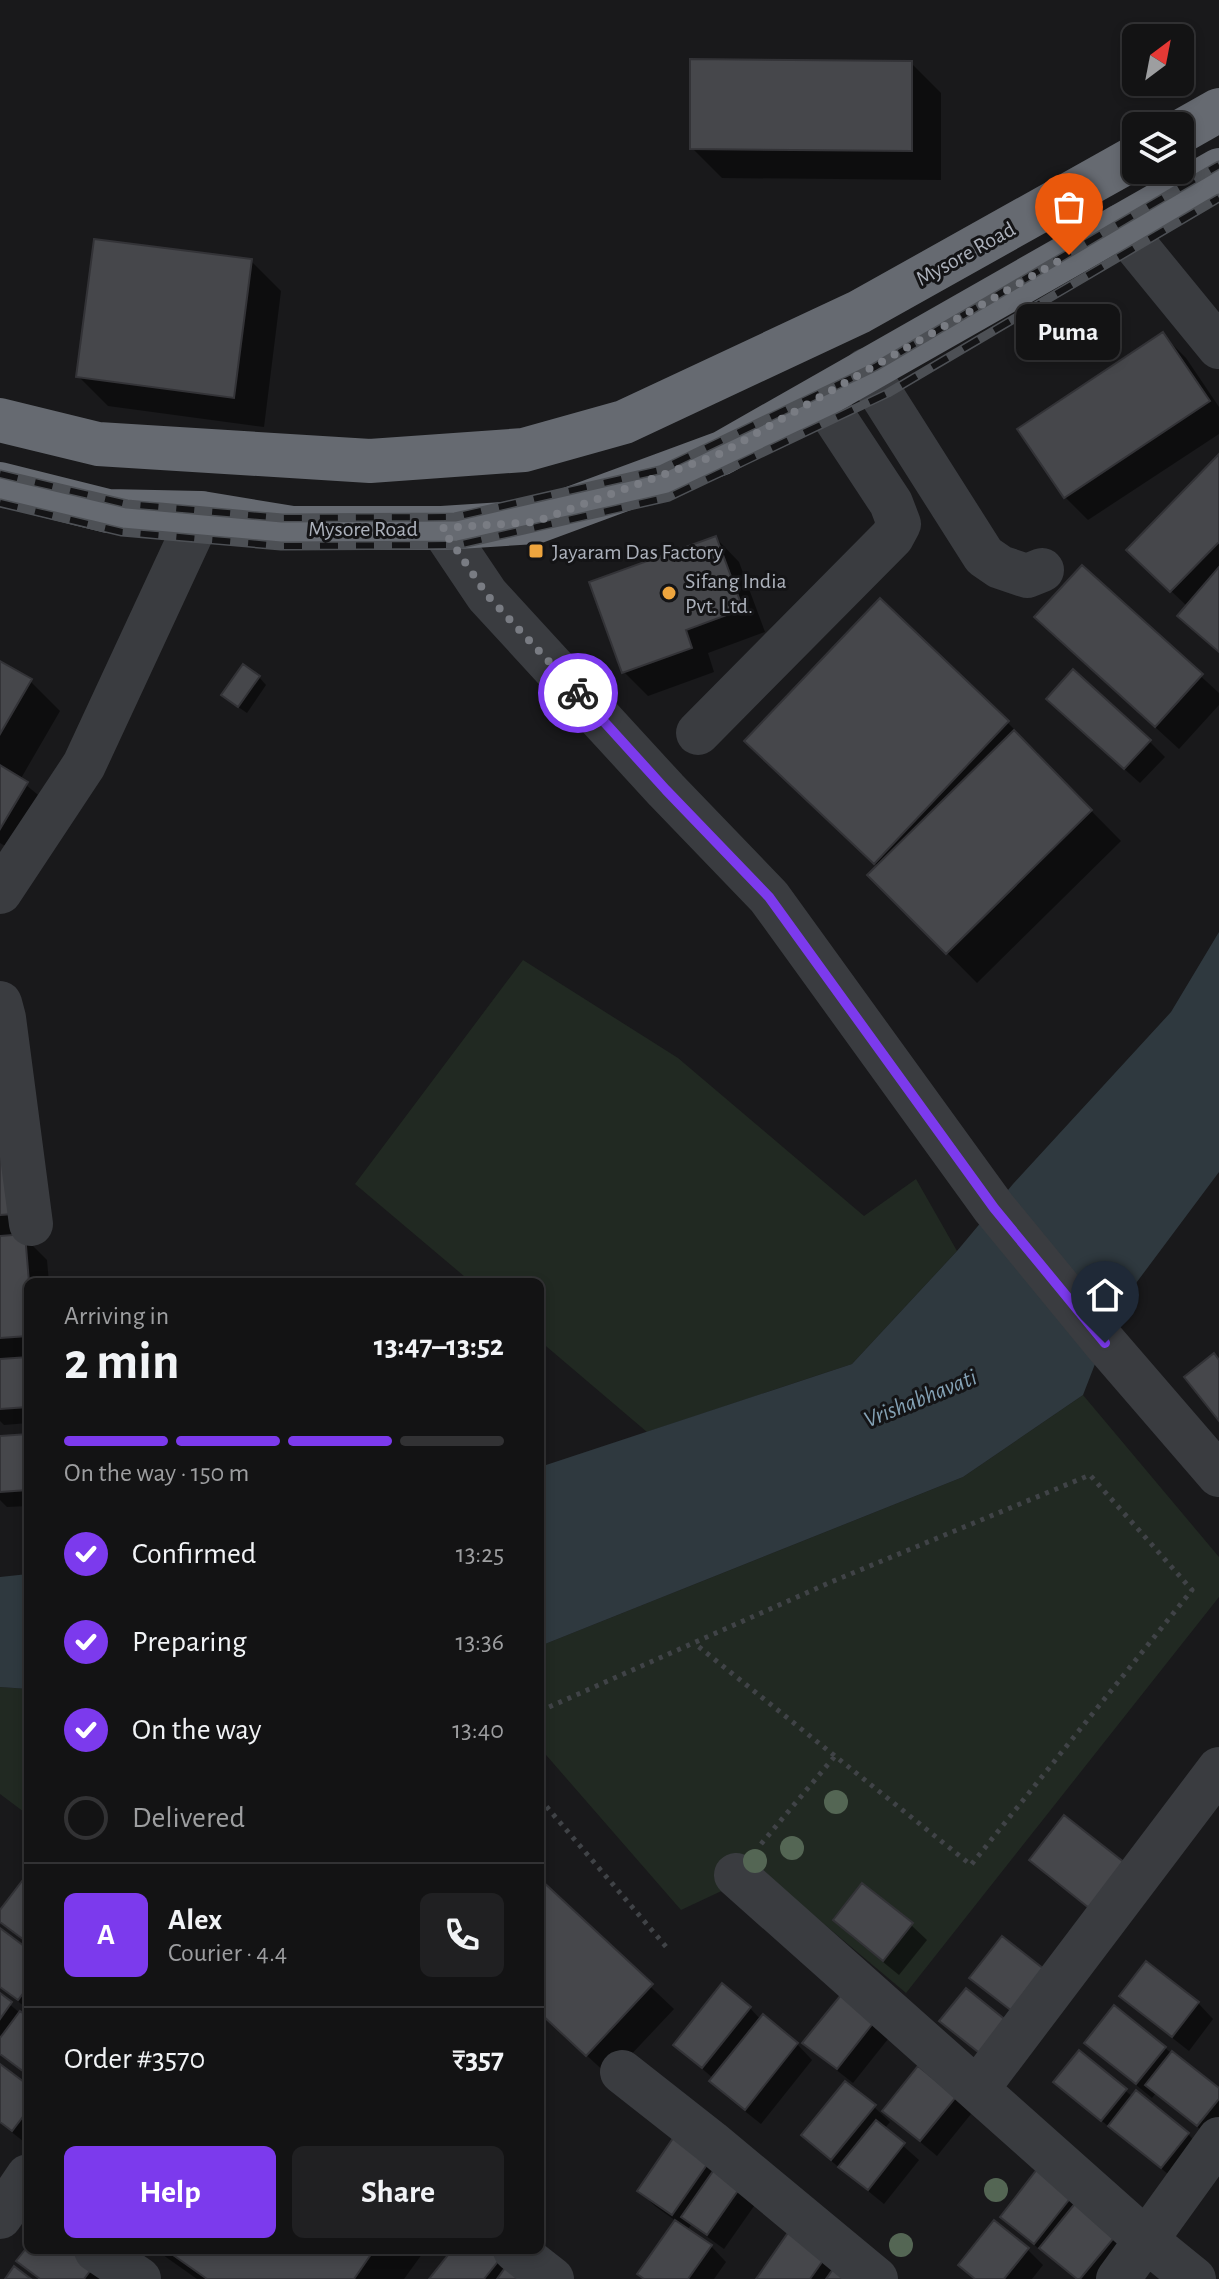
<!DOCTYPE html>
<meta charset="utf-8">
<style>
body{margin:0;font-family:"Alegreya Sans",sans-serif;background:#202022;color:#f1f3f6;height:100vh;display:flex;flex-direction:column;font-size:30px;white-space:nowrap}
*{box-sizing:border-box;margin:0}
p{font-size:26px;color:#9d9ea0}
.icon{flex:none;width:44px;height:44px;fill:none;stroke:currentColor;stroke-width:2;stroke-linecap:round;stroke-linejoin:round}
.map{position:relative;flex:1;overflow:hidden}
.sheet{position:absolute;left:24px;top:1278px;width:520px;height:976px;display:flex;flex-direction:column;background:#131314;border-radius:12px;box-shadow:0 4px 12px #0003,0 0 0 2px #323234}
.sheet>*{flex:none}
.needle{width:52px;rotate:32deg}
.controls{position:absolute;left:1122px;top:24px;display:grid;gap:16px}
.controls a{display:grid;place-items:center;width:72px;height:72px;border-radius:12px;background:#131314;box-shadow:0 4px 12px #0003,0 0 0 2px #323234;font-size:40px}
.pin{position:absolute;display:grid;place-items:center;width:68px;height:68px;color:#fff;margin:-82px -34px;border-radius:50% 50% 50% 0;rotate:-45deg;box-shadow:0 0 8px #0007}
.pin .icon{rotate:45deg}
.courier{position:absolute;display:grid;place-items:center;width:80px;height:80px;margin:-40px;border:6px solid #7c3aed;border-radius:50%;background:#fff;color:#222;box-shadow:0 2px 10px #0007}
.bubble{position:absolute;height:56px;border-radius:12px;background:#131314;box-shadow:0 4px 12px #0003,0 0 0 2px #323234;font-size:26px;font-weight:700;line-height:56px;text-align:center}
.overview em{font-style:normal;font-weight:700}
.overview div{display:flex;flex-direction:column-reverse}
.overview{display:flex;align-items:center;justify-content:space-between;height:136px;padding:0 40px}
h1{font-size:52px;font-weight:700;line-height:60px}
.bar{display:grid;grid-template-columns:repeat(4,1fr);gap:12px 8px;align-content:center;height:96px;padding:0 40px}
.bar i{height:10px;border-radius:6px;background:#323234}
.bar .on{background:#7c3aed}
.bar p{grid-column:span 4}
.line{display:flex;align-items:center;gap:20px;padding:0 40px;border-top:2px solid #323234}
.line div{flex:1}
.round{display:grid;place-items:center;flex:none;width:84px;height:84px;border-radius:12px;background:#202022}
ol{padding:0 40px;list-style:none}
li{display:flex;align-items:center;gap:24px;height:88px}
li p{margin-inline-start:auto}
li .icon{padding:8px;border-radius:50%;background:#7c3aed;color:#fff;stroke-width:4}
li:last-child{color:#9d9ea0}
li i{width:44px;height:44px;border:4px solid #323234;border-radius:50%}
.cta{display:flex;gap:16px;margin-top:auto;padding:16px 40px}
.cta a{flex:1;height:92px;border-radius:12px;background:#7c3aed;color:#fff;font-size:32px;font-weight:700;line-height:92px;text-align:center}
.cta a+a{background:#202022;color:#f1f3f6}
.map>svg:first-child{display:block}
</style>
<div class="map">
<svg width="1219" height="2279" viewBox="0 0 1219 2279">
<rect width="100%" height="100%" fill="#19191b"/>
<path fill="#212922" d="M 523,960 L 678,1058 L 864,1216 L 916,1179 L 957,1251 L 852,1364 L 647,1432 L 540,1341 L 540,1282 L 471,1282 L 355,1184 Z
M 1083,1395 L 1219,1557 L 1219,1597 L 906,1993 L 762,1872 L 681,1910 L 540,1748 L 540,1646 L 963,1477 Z
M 0,1687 L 28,1689 L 28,1815 L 0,1794 Z"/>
<path fill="#2f393f" d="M 1219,932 L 1219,1172 L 1116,1310 L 1083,1395 L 963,1477 L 540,1646 L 540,1467 L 852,1364 L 957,1251 L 1013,1184 L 1171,1012 Z
M 28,1574 L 28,1689 L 0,1687 L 0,1577 Z"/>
<path fill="#0007" d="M 911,63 L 941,93 L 941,180 L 722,178 L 692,148 Z
M 251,261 L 281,291 L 264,427 L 108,406 L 78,376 Z
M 1163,335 L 1186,358 L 1219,407 L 1219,434 L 1088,520 L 1065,497 Z
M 1219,457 L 1219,653 L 1180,616 L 1188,607 L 1152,573 Z
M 716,538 L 739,562 L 765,632 L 708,653 L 714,672 L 648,696 L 624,672 Z
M 1083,568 L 1219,693 L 1219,705 L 1179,749 L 1060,640 Z
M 880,601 L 1008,723 L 1038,753 L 1036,755 L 1121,841 L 977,983 L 870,875 L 878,866 L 777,770 Z
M 0,663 L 30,681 L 60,711 L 20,780 L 43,799 L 12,850 L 0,843 Z
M 259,677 L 266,685 L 247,713 L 231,702 Z
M 1064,715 L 1149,741 L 1165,757 L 1140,783 Z
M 0,1023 L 25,1238 L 47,1260 L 49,1282 L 28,1282 L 28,1423 L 4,1425 L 0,1421 Z
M 28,1436 L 28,1506 L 7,1507 L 0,1500 L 0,1438 Z
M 1031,1860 L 1111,1926 L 1047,1876 Z
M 540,1882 L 674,2009 L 610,2077 L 540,2012 Z
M 28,1888 L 28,1945 L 0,1921 L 0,1913 Z
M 835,1920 L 911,1925 L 927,1940 L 899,1975 L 851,1936 Z
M 0,1931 L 28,1952 L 28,2009 L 0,1988 Z
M 0,1996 L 28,2020 L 28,2077 L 0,2053 Z
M 1122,1996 L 1198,2003 L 1213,2019 L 1189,2051 L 1138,2011 Z
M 841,1998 L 888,2039 L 853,2083 L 821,2058 L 805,2042 Z
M 750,2008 L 761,2020 L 797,2044 L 812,2060 L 761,2124 L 727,2097 L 711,2081 L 714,2079 L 675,2045 Z
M 1087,2043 L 1165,2048 L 1219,2091 L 1219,2133 L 1213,2140 L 1156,2093 L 1152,2098 L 1103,2058 Z
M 1079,2053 L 1133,2097 L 1188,2134 L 1203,2150 L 1178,2182 L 1072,2097 L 1056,2082 Z
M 0,2067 L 28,2087 L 28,2145 L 0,2123 Z
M 955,2098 L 971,2114 L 937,2156 L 901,2126 L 885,2111 Z
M 874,2107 L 890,2122 L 884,2129 L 919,2160 L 884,2204 L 819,2151 L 804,2135 Z
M 679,2134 L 759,2199 L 724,2249 L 691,2225 L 687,2230 L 711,2246 L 726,2262 L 714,2279 L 645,2279 L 676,2221 L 655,2206 L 639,2191 Z
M 1038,2171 L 1132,2250 L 1108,2279 L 1077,2279 L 1018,2232 L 1002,2217 Z
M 994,2223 L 1028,2250 L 1043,2265 L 1032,2279 L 975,2279 L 961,2265 Z
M 793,2230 L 859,2279 L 759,2279 Z
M 28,2249 L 28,2250 L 119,2279 L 38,2279 L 19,2261 Z
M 156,2250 L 425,2250 L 404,2279 L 197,2279 Z
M 454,2250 L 486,2250 L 522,2279 L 432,2279 Z"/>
<path fill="#46474b" stroke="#333337" stroke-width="2" d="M 690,59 L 912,61 L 912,151 L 690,149 Z
M 94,239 L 252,259 L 234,398 L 76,377 Z
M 1163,332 L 1210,401 L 1064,498 L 1017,429 Z
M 1219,454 L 1219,542 L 1170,592 L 1126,550 Z
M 716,536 L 743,609 L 686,630 L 692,648 L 622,673 L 589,582 Z
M 1082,565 L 1203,674 L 1155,727 L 1034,617 Z
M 1219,567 L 1219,652 L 1177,616 Z
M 880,598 L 1009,721 L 874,864 L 744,741 Z
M 0,661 L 32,679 L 0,734 Z
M 243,664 L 260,676 L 238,707 L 221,695 Z
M 1073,669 L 1151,740 L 1124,769 L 1046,699 Z
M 1014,730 L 1092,810 L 946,954 L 867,875 Z
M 0,765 L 28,782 L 0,829 Z
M 0,1065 L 13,1214 L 0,1215 Z
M 25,1234 L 29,1282 L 28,1336 L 0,1338 L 0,1236 Z
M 1214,1353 L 1219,1360 L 1219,1421 L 1184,1377 Z
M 28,1357 L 28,1407 L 0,1409 L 0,1359 Z
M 28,1434 L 28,1490 L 0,1492 L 0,1436 Z
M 1064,1815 L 1130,1867 L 1094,1912 L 1029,1860 Z
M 540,1879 L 653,1984 L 586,2056 L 540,2013 Z
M 22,1881 L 28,1885 L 28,1943 L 0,1922 L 0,1910 Z
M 862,1883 L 913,1923 L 883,1961 L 833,1920 Z
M 0,1928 L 28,1949 L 28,1987 L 18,2000 L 0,1987 Z
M 1002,1936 L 1054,1977 L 1021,2018 L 969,1978 Z
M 1146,1961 L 1199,2002 L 1172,2037 L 1119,1996 Z
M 722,1983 L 751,2007 L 702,2068 L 673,2045 Z
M 966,1988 L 1013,2026 L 987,2059 L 939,2021 Z
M 0,1993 L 12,2002 L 0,2019 Z
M 841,1995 L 874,2022 L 837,2069 L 802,2043 Z
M 1114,2005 L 1166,2047 L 1136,2084 L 1084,2043 Z
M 20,2011 L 28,2017 L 28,2075 L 0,2054 L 0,2038 Z
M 763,2014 L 798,2043 L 745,2110 L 709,2081 Z
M 1079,2050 L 1127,2089 L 1101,2121 L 1053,2082 Z
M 1172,2051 L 1219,2088 L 1219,2099 L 1197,2126 L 1145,2085 Z
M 0,2064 L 28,2085 L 28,2110 L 12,2131 L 0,2122 Z
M 918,2066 L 956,2097 L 920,2141 L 882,2111 Z
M 845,2081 L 876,2105 L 831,2160 L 801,2135 Z
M 1136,2090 L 1189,2133 L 1161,2168 L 1108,2126 Z
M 876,2120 L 905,2143 L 868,2190 L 838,2167 Z
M 678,2131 L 713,2156 L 672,2215 L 637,2191 Z
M 718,2164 L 744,2182 L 707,2235 L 681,2217 Z
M 1038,2168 L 1072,2196 L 1034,2244 L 1000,2217 Z
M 1077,2201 L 1118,2233 L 1080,2279 L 1077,2279 L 1039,2248 Z
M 675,2220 L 712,2245 L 688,2279 L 644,2279 L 637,2274 Z
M 994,2220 L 1029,2248 L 1004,2279 L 975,2279 L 958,2265 Z
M 792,2227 L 829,2252 L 810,2279 L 756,2279 Z
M 28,2246 L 28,2250 L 78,2250 L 96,2263 L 84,2279 L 40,2279 L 16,2261 Z
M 166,2250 L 374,2250 L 354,2279 L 207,2279 Z
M 452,2250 L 489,2250 L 500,2259 L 484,2279 L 429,2279 Z
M 838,2262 L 863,2279 L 826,2279 Z
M 507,2265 L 525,2279 L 497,2279 Z
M 14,2266 L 31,2279 L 5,2279 Z"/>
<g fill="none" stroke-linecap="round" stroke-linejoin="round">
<path stroke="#404347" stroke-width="5" stroke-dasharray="4 6" stroke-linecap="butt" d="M 540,1711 L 831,1582 L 1090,1475 L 1192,1590 L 971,1865 L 694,1643
M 540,1799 L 668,1949
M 761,1844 L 835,1756"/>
<path stroke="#3a3c40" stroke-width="44" d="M 1120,226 L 1219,347
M 866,370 L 984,556 L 1000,567 L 1027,576 L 1042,570
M 442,528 L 487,595 L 666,790 L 769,897 L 994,1208 L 1105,1343 L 1219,1475
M 698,733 L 892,537 L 899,524 L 891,503 L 821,397
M 0,892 L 84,765 L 201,513
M 0,1003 L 4,1018 L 31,1224
M 736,1875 L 1146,2240 L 1194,2279
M 622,2072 L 711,2142 L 876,2279
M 977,2089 L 1219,1769
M 0,2217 L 28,2176
M 96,2250 L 139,2279
M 515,2250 L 552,2279
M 1118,2279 L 1219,2139"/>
<path stroke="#666a71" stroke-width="44" d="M 1180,132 L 1219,110
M 0,420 L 98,444 L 370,461 L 524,450 L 624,422 L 859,312 L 1136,157
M 0,484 L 108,511 L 201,513 L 292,528 L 442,528 L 535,522 L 722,453 L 1219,170"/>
<defs>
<path id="rail" d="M 0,474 L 127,504 L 282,518 L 455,517 L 660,470 L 875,367 L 1219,165
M 0,503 L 122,532 L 281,546 L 458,545 L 669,497 L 888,393 L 1219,198"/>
</defs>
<use href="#rail" stroke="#4d5055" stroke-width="9"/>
<use href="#rail" stroke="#141416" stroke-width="6" stroke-dasharray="18" stroke-linecap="butt"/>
</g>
<g fill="#546654">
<circle cx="836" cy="1802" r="12"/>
<circle cx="792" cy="1848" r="12"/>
<circle cx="755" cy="1861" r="12"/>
<circle cx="996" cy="2190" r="12"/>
<circle cx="901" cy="2245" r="12"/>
</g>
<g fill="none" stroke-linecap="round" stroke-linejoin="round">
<path stroke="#797c83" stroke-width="8" stroke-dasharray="0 14.4" d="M 578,693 L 487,595 L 442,528 L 535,522 L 722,453 L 1069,255"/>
<path stroke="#7c3aed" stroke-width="10" d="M 578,693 L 666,790 L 769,897 L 994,1208 L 1105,1343"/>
</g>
<g fill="#eea53e" stroke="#141416" stroke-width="3">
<rect x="528" y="543" width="16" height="16" rx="4"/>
<circle cx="669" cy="593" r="8"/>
</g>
<g text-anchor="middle" stroke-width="6" stroke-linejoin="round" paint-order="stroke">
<g font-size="22" fill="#acb1bb" stroke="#141416">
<text transform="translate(965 253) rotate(-29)" y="8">Mysore Road</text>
<text x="363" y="536">Mysore Road</text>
</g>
<g font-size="22" fill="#acb1bb" stroke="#141416" text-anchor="start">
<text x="552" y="559">Jayaram Das Factory</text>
<text x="685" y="588">Sifang India<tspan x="685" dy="25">Pvt. Ltd.</tspan></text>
</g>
<g font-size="24" font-style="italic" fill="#84a1b4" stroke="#141416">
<text transform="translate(920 1398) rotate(-22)" y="8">Vrishabhavati</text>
</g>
</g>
</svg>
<div class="controls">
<a><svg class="needle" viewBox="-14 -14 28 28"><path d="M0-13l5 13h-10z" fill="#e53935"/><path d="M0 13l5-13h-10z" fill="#9d9ea0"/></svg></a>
<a><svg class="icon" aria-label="layers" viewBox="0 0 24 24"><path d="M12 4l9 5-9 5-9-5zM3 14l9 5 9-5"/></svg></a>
</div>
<div class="pin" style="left:1069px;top:255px;background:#ea580c"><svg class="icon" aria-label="bag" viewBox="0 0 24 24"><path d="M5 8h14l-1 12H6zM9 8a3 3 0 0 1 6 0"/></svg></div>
<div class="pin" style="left:1105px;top:1343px;background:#1f2937"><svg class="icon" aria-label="home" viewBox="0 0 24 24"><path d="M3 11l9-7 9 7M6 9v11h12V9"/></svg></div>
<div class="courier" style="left:578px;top:693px"><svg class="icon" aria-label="bike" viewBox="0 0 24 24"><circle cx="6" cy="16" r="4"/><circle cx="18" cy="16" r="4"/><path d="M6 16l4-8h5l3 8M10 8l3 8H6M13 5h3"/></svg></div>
<div class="bubble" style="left:1016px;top:304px;width:104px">Puma</div>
<section class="sheet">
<div class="overview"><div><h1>2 min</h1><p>Arriving in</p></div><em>13:47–13:52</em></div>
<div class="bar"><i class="on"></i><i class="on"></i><i class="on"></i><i></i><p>On the way · 150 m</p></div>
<ol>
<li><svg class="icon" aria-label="check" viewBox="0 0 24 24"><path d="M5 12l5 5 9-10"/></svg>Confirmed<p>13:25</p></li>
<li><svg class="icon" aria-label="check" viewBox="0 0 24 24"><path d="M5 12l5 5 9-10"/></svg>Preparing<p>13:36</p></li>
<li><svg class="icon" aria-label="check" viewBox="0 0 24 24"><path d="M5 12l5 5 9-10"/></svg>On the way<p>13:40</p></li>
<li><i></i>Delivered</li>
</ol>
<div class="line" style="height:144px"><b class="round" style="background:#7c3aed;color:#fff">A</b><div><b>Alex</b><p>Courier · 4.4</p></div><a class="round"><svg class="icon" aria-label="phone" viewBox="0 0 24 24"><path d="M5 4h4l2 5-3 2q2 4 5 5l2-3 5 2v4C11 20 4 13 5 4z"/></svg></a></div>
<div class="line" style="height:104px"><div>Order #3570</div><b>₹357</b></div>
<div class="cta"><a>Help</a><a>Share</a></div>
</section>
</div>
